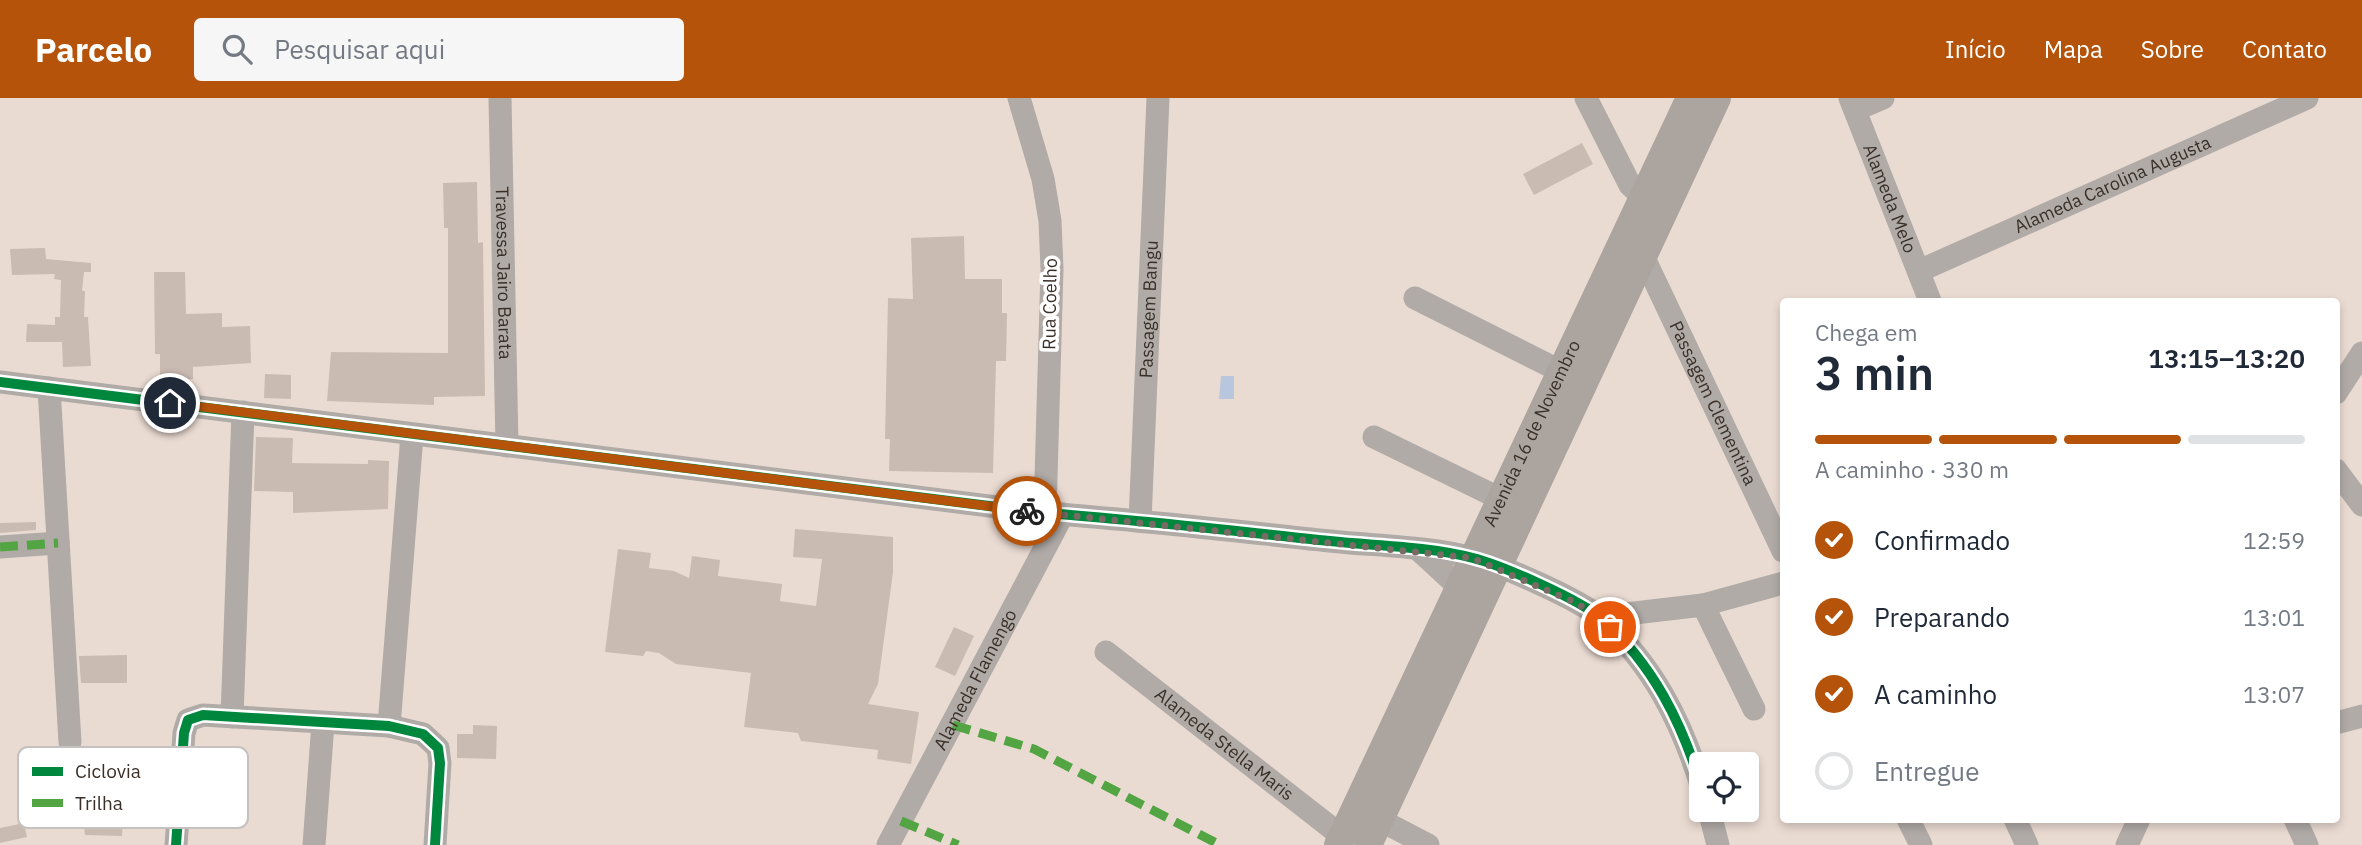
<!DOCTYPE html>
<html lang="pt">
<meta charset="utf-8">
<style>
body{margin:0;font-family:"IBM Plex Sans",sans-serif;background:#f6f6f7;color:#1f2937;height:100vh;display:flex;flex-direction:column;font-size:26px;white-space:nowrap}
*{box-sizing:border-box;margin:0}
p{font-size:23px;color:#747a83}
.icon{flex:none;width:38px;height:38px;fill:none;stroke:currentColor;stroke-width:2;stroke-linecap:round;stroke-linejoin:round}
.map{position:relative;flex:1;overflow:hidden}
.sheet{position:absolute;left:1780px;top:200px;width:560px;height:525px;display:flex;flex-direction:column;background:#fff;border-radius:7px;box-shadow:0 4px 10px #0003}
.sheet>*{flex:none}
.buttons{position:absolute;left:1689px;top:654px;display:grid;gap:14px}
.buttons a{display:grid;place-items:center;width:70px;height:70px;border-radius:7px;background:#fff;box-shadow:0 4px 10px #0003;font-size:35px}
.pin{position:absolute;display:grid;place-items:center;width:60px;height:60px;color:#fff;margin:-30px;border:4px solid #fff;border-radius:50%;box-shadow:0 2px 7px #0007}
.courier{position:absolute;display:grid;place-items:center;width:70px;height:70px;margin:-35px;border:5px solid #b45309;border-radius:50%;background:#fff;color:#222;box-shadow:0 2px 9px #0007}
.head em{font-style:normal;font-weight:600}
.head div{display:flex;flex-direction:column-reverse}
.head{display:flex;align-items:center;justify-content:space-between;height:119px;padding:0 35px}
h1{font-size:46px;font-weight:600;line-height:52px}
.bar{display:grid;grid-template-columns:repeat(4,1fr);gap:10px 7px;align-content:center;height:84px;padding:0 35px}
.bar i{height:9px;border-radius:5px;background:#e0e1e3}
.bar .selected{background:#b45309}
.bar p{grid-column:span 4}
ol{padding:0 35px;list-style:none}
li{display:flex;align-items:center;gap:21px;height:77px}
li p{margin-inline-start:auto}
li .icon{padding:7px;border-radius:50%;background:#b45309;color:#fff;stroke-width:4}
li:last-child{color:#747a83}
li i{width:38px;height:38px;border:4px solid #e0e1e3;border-radius:50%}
header{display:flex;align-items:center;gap:42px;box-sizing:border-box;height:98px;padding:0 35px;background:#b45309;color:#fff}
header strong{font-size:33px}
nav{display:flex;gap:38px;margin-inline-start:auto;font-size:24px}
.search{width:490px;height:63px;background:#f6f6f7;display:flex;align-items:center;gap:18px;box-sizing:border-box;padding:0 24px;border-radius:7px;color:#747a83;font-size:26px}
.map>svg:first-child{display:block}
</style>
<header>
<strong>Parcelo</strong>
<div class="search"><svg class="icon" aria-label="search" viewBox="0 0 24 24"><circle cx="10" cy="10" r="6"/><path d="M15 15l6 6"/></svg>Pesquisar aqui</div>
<nav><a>Início</a><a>Mapa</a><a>Sobre</a><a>Contato</a></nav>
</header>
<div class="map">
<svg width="2362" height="747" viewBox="0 0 2362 747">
<rect width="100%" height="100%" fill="#eadbd2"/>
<path fill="#b8c7dd" d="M 1221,278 L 1234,278 L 1234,301 L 1219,301 Z"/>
<path fill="#cabbb2" d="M 1582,45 L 1593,66 L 1534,97 L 1523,76 Z
M 477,84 L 478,145 L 483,144 L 485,298 L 434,299 L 434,307 L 327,303 L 331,254 L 448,255 L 448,130 L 444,130 L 443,85 Z
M 964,138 L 965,181 L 1002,181 L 1002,215 L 1007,215 L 1006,263 L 996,263 L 993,375 L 889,373 L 890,341 L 885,341 L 888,200 L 913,201 L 911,140 Z
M 45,150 L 46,161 L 91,165 L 91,174 L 84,174 L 82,193 L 85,193 L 84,219 L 88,219 L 91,268 L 63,269 L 62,244 L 26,244 L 27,226 L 55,227 L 55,219 L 60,219 L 61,182 L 54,181 L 55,176 L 12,177 L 10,151 Z
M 154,174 L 185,174 L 186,216 L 222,215 L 222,229 L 250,228 L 251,265 L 193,269 L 193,281 L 160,281 L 160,256 L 155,256 Z
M 265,276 L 291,277 L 291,301 L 264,300 Z
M 256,339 L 293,340 L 292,365 L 368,366 L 368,362 L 389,363 L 388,411 L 293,415 L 293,394 L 254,393 Z
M 36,424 L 36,432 L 0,435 L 0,425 Z
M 795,431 L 893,439 L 893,474 L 878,586 L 868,606 L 919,614 L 911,666 L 877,661 L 878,652 L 801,643 L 798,635 L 744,629 L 751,575 L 676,566 L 659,555 L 646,553 L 643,558 L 605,554 L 618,451 L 651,455 L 649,470 L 674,473 L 689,480 L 692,458 L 720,462 L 718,478 L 782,486 L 780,503 L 816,508 L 822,461 L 793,459 Z
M 954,529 L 974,538 L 955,578 L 935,569 Z
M 127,557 L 127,585 L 81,585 L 79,558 Z
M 473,627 L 497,628 L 496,661 L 457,660 L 457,636 L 473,636 Z
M 81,703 L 124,705 L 122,738 L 85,737 Z
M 24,725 L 27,739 L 0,745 L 0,730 Z"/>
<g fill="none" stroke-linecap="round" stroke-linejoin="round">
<g stroke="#b0aba7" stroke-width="23">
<path id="s1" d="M 500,0 L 507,348"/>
<path d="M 1019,0 L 1043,81 L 1050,123 L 1052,171 L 1045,415"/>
<path d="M 1586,0 L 1630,87 L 1653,109"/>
<path id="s2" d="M 1850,0 L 1930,203"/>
<path d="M 1855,12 L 1883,0"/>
<path id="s3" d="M 1643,158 L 1783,453"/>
<path id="s4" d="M 1919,173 L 2307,0"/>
<path d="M 1415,200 L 1560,273"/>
<path d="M 0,284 L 1045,415 C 1141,422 1235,433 1330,443 C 1376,448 1428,448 1473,460 C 1501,467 1581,502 1602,521 C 1653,567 1681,623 1701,687"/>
<path d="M 49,290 L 70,644"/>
<path d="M 2336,295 L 2362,255"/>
<path d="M 1374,339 L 1503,402"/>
<path d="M 2336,372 L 2362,407"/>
<path id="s5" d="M 1140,423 L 1158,0"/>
<path d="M 0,449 L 58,445"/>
<path d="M 1420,453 L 1459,489 L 1474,498"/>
<path d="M 1703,507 L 1754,611"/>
<path d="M 1600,519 L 1703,507 L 1783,485"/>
<path id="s6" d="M 1106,554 L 1343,739"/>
<path d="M 232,619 L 243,314"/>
<path d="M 2336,625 L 2362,618"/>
<path d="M 389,628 L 412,337"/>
<path d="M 1709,712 L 1718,747"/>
<path d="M 1908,721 L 1921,747"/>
<path d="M 2015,721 L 2027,747"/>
<path d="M 2295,721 L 2307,747"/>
<path d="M 1380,722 L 1428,747"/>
<path d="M 176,747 L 184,635 L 188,622 L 203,617 L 389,628 L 423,636 L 438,650 L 440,665 L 435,747"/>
<path d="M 314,747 L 323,625"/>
<path id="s7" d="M 888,747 L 1063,416"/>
<path d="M 2127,747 L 2139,721"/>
</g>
<g stroke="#aca49e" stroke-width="28">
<path id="s8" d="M 1338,747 L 1690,0"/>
<path d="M 1368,747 L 1717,0"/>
</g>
<path stroke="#53a442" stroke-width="9" stroke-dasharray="18 9" stroke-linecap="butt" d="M 0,449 L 58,445
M 953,627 L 1034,651 L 1220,747
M 901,723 L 958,747"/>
<defs>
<path id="cycleway" d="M 0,284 L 1045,415 C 1141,422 1235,433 1330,443 C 1376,448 1428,448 1473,460 C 1501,467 1581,502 1602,521 C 1653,567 1681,623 1701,687
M 176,747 L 184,635 L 188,622 L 203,617 L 389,628 L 423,636 L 438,650 L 440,665 L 435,747"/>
</defs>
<use href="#cycleway" stroke="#fff" stroke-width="15"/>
<use href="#cycleway" stroke="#00873e" stroke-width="10"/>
</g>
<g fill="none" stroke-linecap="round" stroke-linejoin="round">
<path stroke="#776b64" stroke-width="7" stroke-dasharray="0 12.6" d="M 1027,413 L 1472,460 L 1574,504 L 1600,519 L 1610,529"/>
<path stroke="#b45309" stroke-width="9" d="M 170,305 L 1027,413"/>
</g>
<g text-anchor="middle" stroke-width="7" stroke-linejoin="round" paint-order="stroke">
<g font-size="18" fill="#392f28" stroke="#fff">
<text dy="6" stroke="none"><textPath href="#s4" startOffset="212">Alameda Carolina Augusta</textPath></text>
<text dy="6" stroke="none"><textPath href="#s2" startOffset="108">Alameda Melo</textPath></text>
<text dy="6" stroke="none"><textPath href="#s1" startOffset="175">Travessa Jairo Barata</textPath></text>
<text transform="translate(1050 206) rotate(-89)" y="6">Rua Coelho</text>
<text dy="6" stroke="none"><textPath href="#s5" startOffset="212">Passagem Bangu</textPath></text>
<text dy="6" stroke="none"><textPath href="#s3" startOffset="163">Passagem Clementina</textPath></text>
<text dy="6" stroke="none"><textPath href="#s8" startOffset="455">Avenida 16 de Novembro</textPath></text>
<text dy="6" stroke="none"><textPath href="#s7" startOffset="187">Alameda Flamengo</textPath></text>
<text dy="6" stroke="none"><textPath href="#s6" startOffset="150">Alameda Stella Maris</textPath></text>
</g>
</g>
<rect x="18" y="649" width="230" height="81" rx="10" fill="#fff" stroke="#c4c1be" stroke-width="2"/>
<rect x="32" y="669" width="31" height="9" fill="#00873e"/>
<rect x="32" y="701" width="31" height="8" fill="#53a442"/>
<g font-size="19" fill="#392f28">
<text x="75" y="680">Ciclovia</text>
<text x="75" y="712">Trilha</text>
</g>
</svg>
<div class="buttons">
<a><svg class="icon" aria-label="locate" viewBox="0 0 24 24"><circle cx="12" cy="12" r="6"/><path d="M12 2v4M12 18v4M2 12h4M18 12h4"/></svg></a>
</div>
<div class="pin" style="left:1610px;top:529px;background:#ea580c"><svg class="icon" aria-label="bag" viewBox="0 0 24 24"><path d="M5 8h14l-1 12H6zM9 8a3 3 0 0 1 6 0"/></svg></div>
<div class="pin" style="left:170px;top:305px;background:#1f2937"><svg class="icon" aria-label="home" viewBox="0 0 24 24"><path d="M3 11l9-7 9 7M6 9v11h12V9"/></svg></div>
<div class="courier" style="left:1027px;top:413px"><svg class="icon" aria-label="bike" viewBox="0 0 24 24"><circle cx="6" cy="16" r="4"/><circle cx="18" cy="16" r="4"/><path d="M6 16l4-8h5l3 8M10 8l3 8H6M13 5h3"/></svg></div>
<section class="sheet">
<div class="head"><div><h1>3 min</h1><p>Chega em</p></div><em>13:15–13:20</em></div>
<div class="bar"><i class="selected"></i><i class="selected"></i><i class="selected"></i><i></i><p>A caminho · 330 m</p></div>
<ol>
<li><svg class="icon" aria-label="check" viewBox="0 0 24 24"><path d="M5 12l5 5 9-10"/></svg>Confirmado<p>12:59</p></li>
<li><svg class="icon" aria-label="check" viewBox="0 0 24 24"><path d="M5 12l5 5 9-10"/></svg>Preparando<p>13:01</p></li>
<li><svg class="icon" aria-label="check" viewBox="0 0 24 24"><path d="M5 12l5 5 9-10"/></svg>A caminho<p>13:07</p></li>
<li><i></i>Entregue</li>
</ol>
</section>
</div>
